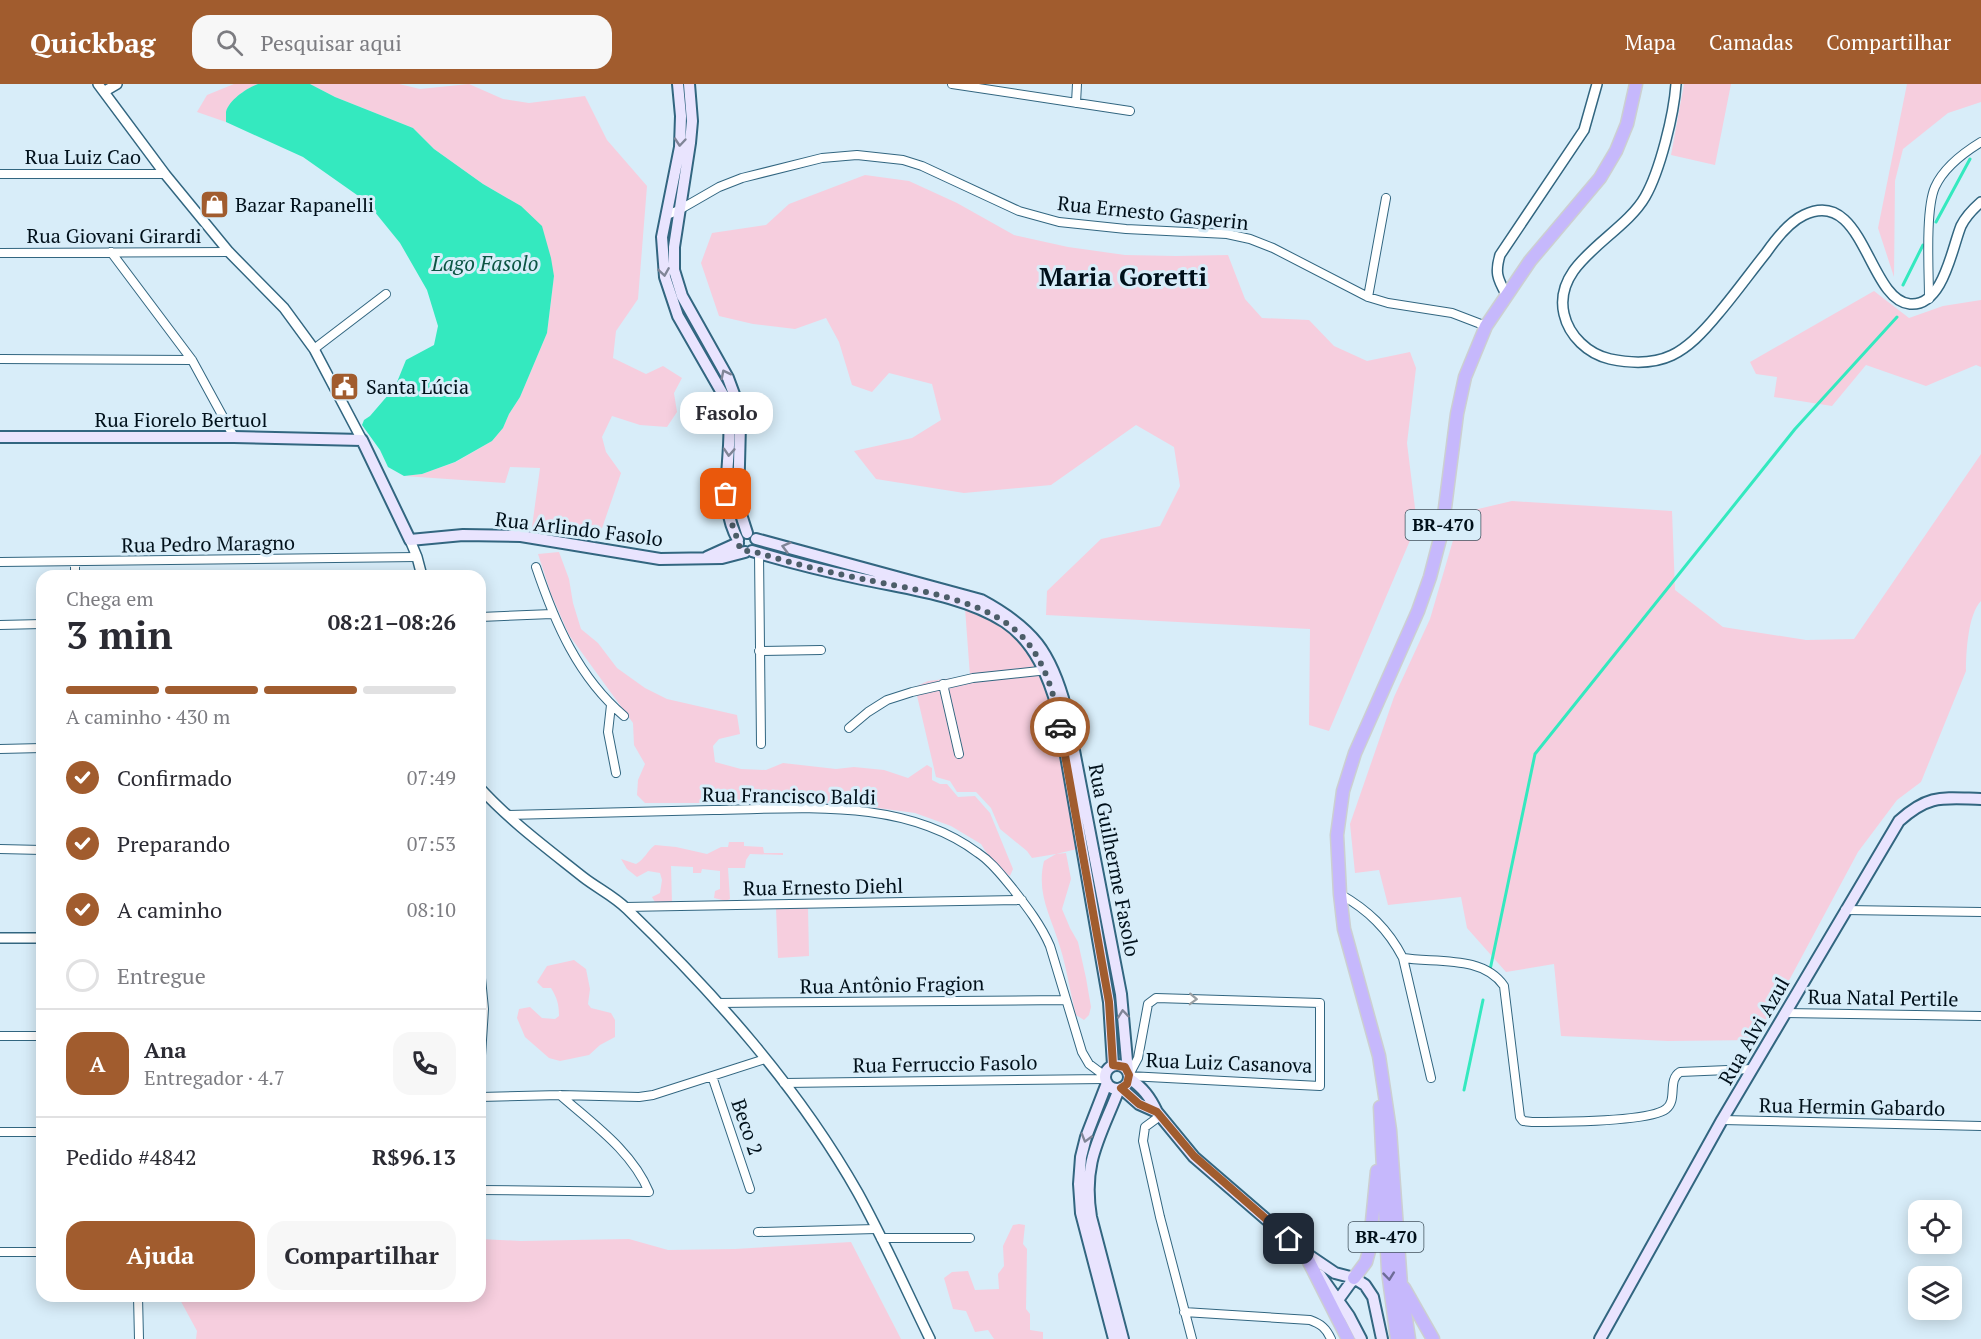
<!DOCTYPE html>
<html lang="pt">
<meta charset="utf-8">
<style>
body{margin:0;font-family:"PT Serif",serif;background:#f7f7f7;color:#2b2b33;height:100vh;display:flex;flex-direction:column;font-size:22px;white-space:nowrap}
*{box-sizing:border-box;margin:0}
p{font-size:20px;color:#7c7c81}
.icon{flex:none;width:33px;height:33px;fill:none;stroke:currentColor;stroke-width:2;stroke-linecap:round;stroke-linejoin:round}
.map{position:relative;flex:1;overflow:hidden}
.sheet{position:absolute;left:36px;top:486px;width:450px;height:732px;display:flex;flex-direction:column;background:#fff;border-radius:18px;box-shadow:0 3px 15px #0003}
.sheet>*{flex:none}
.fabs{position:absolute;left:1908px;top:1116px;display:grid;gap:12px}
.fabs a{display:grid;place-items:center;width:54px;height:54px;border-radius:12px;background:#fff;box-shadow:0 3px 15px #0003;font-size:30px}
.pin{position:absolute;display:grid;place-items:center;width:51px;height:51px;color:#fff;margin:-26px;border-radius:12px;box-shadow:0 3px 9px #0006}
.courier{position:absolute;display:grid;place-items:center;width:60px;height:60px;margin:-30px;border:4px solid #a15c2e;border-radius:50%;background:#fff;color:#222;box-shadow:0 2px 8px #0007}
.bubble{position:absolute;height:42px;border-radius:18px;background:#fff;box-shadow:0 3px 15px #0003;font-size:20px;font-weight:600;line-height:42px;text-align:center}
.head em{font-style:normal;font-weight:600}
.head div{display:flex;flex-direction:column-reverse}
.head{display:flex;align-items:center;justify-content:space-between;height:102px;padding:0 30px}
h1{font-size:39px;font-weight:600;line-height:45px}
.bar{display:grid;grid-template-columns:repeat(4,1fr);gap:9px 6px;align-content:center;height:72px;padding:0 30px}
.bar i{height:8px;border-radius:4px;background:#e1e1e2}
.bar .selected{background:#a15c2e}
.bar p{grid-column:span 4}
.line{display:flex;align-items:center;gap:15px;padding:0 30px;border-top:2px solid #e1e1e2}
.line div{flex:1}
.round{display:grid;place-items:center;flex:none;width:63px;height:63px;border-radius:18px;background:#f7f7f7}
ol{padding:0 30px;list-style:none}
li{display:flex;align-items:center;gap:18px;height:66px}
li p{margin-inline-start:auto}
li .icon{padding:6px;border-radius:50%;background:#a15c2e;color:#fff;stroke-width:4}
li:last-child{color:#7c7c81}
li i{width:33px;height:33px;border:3px solid #e1e1e2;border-radius:50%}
.cta{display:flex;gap:12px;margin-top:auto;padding:12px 30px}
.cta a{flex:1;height:69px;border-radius:18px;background:#a15c2e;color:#fff;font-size:24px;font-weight:600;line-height:69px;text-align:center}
.cta a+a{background:#f7f7f7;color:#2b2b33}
header{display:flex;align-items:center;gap:36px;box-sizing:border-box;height:84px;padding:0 30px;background:#a15c2e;color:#fff}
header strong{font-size:28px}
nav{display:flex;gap:33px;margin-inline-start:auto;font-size:21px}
.search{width:420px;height:54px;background:#f7f7f7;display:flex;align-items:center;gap:15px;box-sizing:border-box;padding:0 21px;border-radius:18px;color:#7c7c81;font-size:22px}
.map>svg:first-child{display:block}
</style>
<header>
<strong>Quickbag</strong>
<div class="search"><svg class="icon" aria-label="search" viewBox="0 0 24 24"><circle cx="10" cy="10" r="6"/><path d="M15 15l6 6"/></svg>Pesquisar aqui</div>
<nav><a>Mapa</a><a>Camadas</a><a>Compartilhar</a></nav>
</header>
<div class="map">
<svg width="1981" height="1255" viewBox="0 0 1981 1255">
<rect width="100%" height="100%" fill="#d8edf9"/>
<path fill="#f6cede" d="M 234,0 L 258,0 C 247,4 230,16 226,28 C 226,28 226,38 226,38 L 197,28 L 207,11 Z
M 310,0 L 399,0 L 420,5 L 469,0 L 503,15 L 529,19 L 585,12 L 607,56 L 647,102 L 638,215 L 616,247 L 613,274 L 646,290 L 663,282 L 682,294 L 674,309 L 677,328 L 667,343 L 640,341 L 612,332 L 602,353 L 606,368 L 621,389 L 599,453 L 532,443 L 540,384 L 510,383 L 505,399 L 404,392 L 422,390 L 456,378 L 492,357 L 503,344 L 509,330 L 520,313 L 547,249 L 554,192 L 521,122 L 483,100 L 434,65 L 413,44 L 335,13 Z
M 1684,0 L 1731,0 L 1715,81 L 1671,71 Z
M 1907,0 L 1981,0 L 1981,18 L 1948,29 L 1903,65 L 1895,97 L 1894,193 L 1878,144 Z
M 865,91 L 909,97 L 957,119 L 1014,151 L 1068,163 L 1125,171 L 1176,172 L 1228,171 L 1245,215 L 1262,234 L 1309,236 L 1334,262 L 1367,277 L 1410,268 L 1416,284 L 1407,359 L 1417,440 L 1329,647 L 1309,641 L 1310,545 L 1046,531 L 1047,507 L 1101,455 L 1160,442 L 1180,402 L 1174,363 L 1136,341 L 1051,401 L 964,409 L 876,395 L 854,367 L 912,354 L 941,336 L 932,300 L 889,289 L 872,308 L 852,301 L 839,258 L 826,234 L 795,245 L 753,240 L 719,232 L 701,179 L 712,149 L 766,141 L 789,120 Z
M 1874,207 L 1909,234 L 1943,222 L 1981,216 L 1981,283 L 1976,281 L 1926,302 L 1866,281 L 1832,322 L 1774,313 L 1777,293 L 1756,290 L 1750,278 Z
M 1981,370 L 1981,517 C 1968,530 1966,569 1966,587 L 1921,698 L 1897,716 L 1858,768 L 1757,956 L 1668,957 L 1561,952 L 1554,880 L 1506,888 L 1467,844 L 1461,813 L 1388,821 L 1379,786 L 1355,789 L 1350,740 L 1394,613 L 1430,535 L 1461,429 L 1512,417 L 1672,427 L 1675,506 L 1723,543 L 1806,556 L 1854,555 Z
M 559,468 L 569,495 L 573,519 L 581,545 L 598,559 L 617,584 L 645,604 L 667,615 L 737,631 L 740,650 L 719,655 L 713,662 L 715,678 L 741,685 L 766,686 L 783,679 L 836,685 L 854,683 L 884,686 L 908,694 L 927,681 L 932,684 L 932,696 L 940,700 L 947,700 L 958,713 L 975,712 L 990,729 L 1013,785 L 1010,792 L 996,784 L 981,760 L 951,742 L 915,729 L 841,719 L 645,719 L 637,711 L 638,696 L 645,680 L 634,661 L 633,639 L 569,551 L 551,510 L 538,470 Z
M 965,524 L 993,536 L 1014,552 L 1044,590 L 1053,624 L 1077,765 L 1056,770 L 1066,769 L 1071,795 L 1062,825 L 1070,844 L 1078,858 L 1086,894 L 1091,923 L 1089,931 L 1084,936 L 1076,931 C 1070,908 1067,885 1060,863 C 1051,832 1036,810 1044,777 L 1056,770 L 1032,774 L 1027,767 L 1000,745 L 991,724 L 976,708 L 957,708 L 950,697 L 936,693 L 915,603 L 928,597 L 970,592 Z
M 729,758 L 744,758 L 744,762 L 763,763 L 764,769 L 783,769 L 783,771 L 750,770 L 746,776 L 745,784 L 728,784 L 730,815 L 726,817 L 714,814 L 715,807 L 720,805 L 720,787 L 702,785 L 701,789 L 693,789 L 693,783 L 671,782 L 672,819 L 656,820 L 652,813 L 660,809 L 662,796 L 660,789 L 648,787 L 637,793 L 627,785 L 621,775 L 636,780 C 645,775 647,767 655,761 L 676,763 L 707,770 L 721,763 L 728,763 Z
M 808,823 L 809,872 L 778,874 L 776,824 Z
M 574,876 L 586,885 L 590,905 L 588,920 L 591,924 L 611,929 L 615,936 L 615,953 L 600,961 L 589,971 L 560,977 L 549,974 L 525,953 L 517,934 L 519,925 L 530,923 L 542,934 L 555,935 L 559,932 C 559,920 557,914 551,904 L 543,904 L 537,898 L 547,882 Z
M 1019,1140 L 1025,1141 L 1023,1160 L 1027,1165 L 1026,1225 L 1030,1230 L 1030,1246 L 1043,1248 L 1043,1255 L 994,1255 L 988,1246 L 975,1248 L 966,1227 L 953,1225 L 944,1194 L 952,1188 L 968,1187 L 975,1206 L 999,1205 L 998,1190 L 1004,1182 L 1003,1162 L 1013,1141 Z
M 480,1155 L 521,1157 L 629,1155 L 668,1166 L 735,1165 L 851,1158 L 901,1255 L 196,1255 L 197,1247 L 178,1212 L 480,1212 Z"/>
<path fill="#34e9bf" d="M 258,0 L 310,0 L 335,13 L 413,44 L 434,65 L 483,100 L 521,122 L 542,142 L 551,174 L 554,192 L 547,249 L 520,313 L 509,330 L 503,344 L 492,357 L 455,378 L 422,390 L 404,392 L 388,383 L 380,366 L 362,341 L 364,336 L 370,332 L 395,303 L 406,276 L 434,261 L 438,242 L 427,206 L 400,159 L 374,127 L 357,111 L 303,73 L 226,38 C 226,38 226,28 226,28 C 229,16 247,4 258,0 Z"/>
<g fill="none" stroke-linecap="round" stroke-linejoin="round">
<path stroke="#34e9bf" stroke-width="3" d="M 1936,138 L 1970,75
M 1903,201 L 1923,161
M 1490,886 L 1535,670 L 1795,345 L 1897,233
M 1464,1006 L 1483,916"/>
<defs>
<path id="minor" d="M 952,0 L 1130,27
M 1076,19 L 1077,0
M 0,90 L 165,90
M 667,131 L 679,126 L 719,103 L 742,94 L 822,74 L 857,71 L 903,76 L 922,82 L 1019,127 L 1059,138 L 1126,145 L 1227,150 L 1250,155 L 1273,164 L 1368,213 L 1388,219 L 1452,229 L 1486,242
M 111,168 L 192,276 L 234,353
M 0,169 L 229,168
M 1368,213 L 1386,114
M 1929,215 C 1929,188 1925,126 1935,103 C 1944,83 1963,69 1981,58
M 314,265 L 386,210
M 0,275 L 192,276
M 759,469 L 761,660
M 0,478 L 417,473
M 536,483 C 555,539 578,593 624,632
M 75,492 L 75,478
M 480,533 L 552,530
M 0,541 L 42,540
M 759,567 L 821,566
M 943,600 L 959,670
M 611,621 L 608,648 L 616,689
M 849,644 L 868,628 L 887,616 L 912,608 L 973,594 L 1048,586
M 0,665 L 42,664
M 508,731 C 576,729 645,728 713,726 C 801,725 903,713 978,769 C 992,778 1002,792 1013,805 C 1027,823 1041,841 1050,862 L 1082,968 L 1089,980 L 1105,992
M 0,765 L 42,766
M 1340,810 C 1368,826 1388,845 1403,874 C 1436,879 1483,871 1504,902 L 1520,1033 L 1523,1037 L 1532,1038 C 1557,1038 1649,1038 1666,1025 C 1678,1016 1667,996 1680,988 L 1752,985
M 625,823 L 1022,816
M 1845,826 L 1981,828
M 1403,874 L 1431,994
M 480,884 L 484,925 L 480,987
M 718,919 L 1065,916
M 1785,929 L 1981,932
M 0,952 L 42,952
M 712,992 L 750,1105
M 1129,992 L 1320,1002 L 1320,919 L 1156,914 L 1148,920 L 1138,974 L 1129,991
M 784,999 L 1105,995
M 480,1013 L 560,1011 L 639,1013 L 653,1011 L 765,975
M 1160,1032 L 1145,1043 L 1143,1057 L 1160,1133 L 1192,1255
M 1722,1036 L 1981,1042
M 0,1048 L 42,1048
M 480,1106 L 649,1108 C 632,1067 593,1040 560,1011
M 758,1148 L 876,1145
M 881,1154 L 970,1154
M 0,1168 L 42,1168
M 138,1212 L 139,1255
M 1184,1228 L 1310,1236 C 1321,1240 1326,1244 1331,1255"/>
<path id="tertiary" d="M 98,0 L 165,90 L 229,168 L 284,224 L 314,265 L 362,356
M 1676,0 C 1674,30 1660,87 1645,113 C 1622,153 1552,178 1564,230 C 1569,252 1588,270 1610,275 C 1663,286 1686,269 1718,230 C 1735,210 1750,189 1766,169 C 1775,156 1789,138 1804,131 C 1864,102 1868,216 1910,220 C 1943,223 1952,164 1961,142 C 1966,132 1973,125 1981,118
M 105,7 L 117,0
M 1506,210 C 1497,194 1495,188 1500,171 L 1584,46 L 1597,0
M 410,456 L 417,473 L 422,492
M 480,704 C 510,737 548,765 583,793 C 597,804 614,812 627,825 C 714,909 798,1003 858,1109 C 884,1156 906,1206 930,1255
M 0,854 L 42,854"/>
<path id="secondary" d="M 678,0 L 681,32 L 680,63 L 662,153 L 665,193 L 678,232 L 725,314 C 739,361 713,411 738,456
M 689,0 L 692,37 L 690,59 L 674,163 L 674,186 L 682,212 L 728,294 L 738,321 L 740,340 L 738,421 L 747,449
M 0,353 L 234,353 L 362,356 L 410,456 L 463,451 L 521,452 L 660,475 L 722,474 L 745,468
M 756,455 L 981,516 C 1033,544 1051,568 1066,625 L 1121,910 L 1128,988
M 752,467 C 788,478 825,487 862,495 C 908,505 965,512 1005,538 C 1035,558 1049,593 1058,626 L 1109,918 L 1113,981
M 707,473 L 738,459
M1105 993a12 12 0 1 1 24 0a12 12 0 1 1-24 0Z
M 1129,994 C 1143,1004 1150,1013 1157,1028
M 1107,999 L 1086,1053 L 1081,1073 L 1079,1100 L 1081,1129 L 1114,1255
M 1121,1004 L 1139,1020 L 1157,1028 L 1194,1073 L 1304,1168 L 1335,1189 L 1354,1194 L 1365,1201 L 1373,1213 L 1382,1255
M 1119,1005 C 1100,1054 1082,1078 1091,1133 L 1123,1255
M 1320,1191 L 1349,1232 L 1361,1255
M 1338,1216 L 1354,1194
M 1600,1255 L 1722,1036 L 1899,737 C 1929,710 1942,714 1981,715"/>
<path id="trunk" d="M 1380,1023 L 1388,1187 L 1397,1255
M 1304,1168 L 1348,1255
M 1354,1194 L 1366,1178 L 1369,1167 L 1377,1087
M 1404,1204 L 1433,1255
M 1409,1255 L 1401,1201 L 1390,1046 L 1379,972 L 1344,845 L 1340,810 L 1337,751 L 1343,707 L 1355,669 L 1418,527 L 1430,493 L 1442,447 L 1457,330 L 1465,293 L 1486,242 L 1530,177 L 1600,94 L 1616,67 L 1627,40 L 1636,0"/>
</defs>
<use href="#minor" stroke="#326680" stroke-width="10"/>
<use href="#tertiary" stroke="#326680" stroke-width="12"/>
<use href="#secondary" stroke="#326680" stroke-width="14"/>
<use href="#trunk" stroke="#cccfd1" stroke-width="15"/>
<use href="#minor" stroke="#fff" stroke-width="8"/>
<use href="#tertiary" stroke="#fff" stroke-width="9"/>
<use href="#secondary" stroke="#e9e4fe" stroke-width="10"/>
<use href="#trunk" stroke="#c6b8fc" stroke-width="12"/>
</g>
<defs><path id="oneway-chevron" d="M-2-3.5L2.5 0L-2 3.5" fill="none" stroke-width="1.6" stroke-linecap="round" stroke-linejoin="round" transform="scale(1.5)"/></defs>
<g stroke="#808597">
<use href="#oneway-chevron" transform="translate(680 58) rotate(95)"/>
<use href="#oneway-chevron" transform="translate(664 188) rotate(81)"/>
<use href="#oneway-chevron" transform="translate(725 290) rotate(-117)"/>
<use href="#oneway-chevron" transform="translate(729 368) rotate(94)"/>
<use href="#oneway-chevron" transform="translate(786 463) rotate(-165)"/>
<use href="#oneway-chevron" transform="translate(1123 930) rotate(-96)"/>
<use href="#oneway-chevron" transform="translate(1086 1054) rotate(106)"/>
</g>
<use stroke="#999fa3" href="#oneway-chevron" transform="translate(1193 915) rotate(2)"/>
<use stroke="#6d6c96" href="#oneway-chevron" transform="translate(1389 1192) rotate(84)"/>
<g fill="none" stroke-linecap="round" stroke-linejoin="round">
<path stroke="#4c5d68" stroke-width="6" stroke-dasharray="0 10.8" d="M 726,410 C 727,427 731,438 737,454 C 739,459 738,462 742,467 L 752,467 C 788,478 826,488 863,495 C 914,506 993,515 1028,559 C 1047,584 1055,613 1060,643"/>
<path stroke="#a15c2e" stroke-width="8" d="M 1060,643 L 1109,918 L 1113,981 L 1125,983 L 1129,991 L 1127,1000 L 1121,1004 L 1139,1020 L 1157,1028 L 1194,1072 L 1289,1155"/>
</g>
<defs>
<symbol id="shop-square" viewBox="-11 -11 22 22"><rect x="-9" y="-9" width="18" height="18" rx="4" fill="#a15c2e" stroke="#d8edf9"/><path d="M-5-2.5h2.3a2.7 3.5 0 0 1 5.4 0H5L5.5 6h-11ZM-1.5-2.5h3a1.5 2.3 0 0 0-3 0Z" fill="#fff"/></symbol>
<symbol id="civic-square" viewBox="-11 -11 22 22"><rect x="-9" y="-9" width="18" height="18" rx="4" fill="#a15c2e" stroke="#d8edf9"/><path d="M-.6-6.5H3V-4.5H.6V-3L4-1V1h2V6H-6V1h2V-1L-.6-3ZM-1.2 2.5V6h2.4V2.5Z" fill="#fff"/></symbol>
</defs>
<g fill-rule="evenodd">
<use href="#shop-square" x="198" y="104" width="33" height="33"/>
<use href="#civic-square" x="328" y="286" width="33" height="33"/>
</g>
<g text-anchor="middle" stroke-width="6" stroke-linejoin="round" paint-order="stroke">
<g fill="#d8edf9" stroke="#41525d" stroke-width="1.5">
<rect x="1405.5" y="426" width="75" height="30" rx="4.5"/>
<rect x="1348.5" y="1138" width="75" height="30" rx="4.5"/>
</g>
<g font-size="18" font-weight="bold" fill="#00101a">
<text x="1443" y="447">BR-470</text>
<text x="1386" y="1159">BR-470</text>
</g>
<g font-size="20" fill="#00101a" stroke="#d8edf9">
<text x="83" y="80">Rua Luiz Cao</text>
<text transform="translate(1153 129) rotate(6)" y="7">Rua Ernesto Gasperin</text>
<text x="114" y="159">Rua Giovani Girardi</text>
<text x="181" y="343">Rua Fiorelo Bertuol</text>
<text transform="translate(579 445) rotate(7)" y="7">Rua Arlindo Fasolo</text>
<text transform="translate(208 460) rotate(-1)" y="7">Rua Pedro Maragno</text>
<text transform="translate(789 712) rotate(1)" y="7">Rua Francisco Baldi</text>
<text transform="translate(1114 776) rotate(79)" y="7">Rua Guilherme Fasolo</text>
<text transform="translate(823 803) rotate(-1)" y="7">Rua Ernesto Diehl</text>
<text transform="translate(892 901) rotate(-1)" y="7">Rua Antônio Fragion</text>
<text transform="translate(1883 914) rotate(1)" y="7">Rua Natal Pertile</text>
<text transform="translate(1754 947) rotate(-60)" y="7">Rua Alvi Azul</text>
<text transform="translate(1229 979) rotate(2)" y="7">Rua Luiz Casanova</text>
<text transform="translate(945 980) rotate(-1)" y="7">Rua Ferruccio Fasolo</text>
<text transform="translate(1852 1023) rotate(1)" y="7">Rua Hermin Gabardo</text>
<text transform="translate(747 1043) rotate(71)" y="7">Beco 2</text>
</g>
<g font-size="20" fill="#00101a" stroke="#d8edf9" text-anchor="start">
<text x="235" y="128">Bazar Rapanelli</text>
<text x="366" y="310">Santa Lúcia</text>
</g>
<g font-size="21" font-style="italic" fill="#0c5544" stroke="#d8edf9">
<text x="485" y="187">Lago Fasolo</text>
</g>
<g font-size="26" font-weight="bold" fill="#00101a" stroke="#d8edf9">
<text x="1123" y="202">Maria Goretti</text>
</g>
</g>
</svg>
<div class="fabs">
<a><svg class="icon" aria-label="locate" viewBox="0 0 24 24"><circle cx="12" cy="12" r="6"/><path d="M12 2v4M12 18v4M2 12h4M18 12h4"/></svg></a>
<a><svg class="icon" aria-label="layers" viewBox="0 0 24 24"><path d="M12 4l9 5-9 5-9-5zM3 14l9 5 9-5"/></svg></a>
</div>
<div class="pin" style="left:726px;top:410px;background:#ea580c"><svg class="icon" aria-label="bag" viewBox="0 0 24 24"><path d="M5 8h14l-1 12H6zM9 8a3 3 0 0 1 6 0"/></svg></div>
<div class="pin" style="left:1289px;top:1155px;background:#1f2937"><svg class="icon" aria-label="home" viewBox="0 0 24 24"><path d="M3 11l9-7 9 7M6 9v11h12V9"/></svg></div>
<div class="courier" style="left:1060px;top:643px"><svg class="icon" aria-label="car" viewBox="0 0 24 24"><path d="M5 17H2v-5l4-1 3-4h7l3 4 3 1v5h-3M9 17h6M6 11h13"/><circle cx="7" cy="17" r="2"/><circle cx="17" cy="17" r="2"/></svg></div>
<div class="bubble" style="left:680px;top:308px;width:93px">Fasolo</div>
<section class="sheet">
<div class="head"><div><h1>3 min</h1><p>Chega em</p></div><em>08:21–08:26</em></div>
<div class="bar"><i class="selected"></i><i class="selected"></i><i class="selected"></i><i></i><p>A caminho · 430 m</p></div>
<ol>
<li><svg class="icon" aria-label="check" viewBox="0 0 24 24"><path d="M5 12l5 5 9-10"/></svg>Confirmado<p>07:49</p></li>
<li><svg class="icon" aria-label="check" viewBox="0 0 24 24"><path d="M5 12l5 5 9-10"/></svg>Preparando<p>07:53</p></li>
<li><svg class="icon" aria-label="check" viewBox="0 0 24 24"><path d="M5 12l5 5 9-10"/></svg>A caminho<p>08:10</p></li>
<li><i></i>Entregue</li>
</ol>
<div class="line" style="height:108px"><b class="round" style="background:#a15c2e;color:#fff">A</b><div><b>Ana</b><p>Entregador · 4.7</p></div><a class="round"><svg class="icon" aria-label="phone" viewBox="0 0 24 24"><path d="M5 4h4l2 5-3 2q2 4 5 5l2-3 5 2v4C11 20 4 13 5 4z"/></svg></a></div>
<div class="line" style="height:78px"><div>Pedido #4842</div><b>R$96.13</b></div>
<div class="cta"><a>Ajuda</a><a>Compartilhar</a></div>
</section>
</div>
